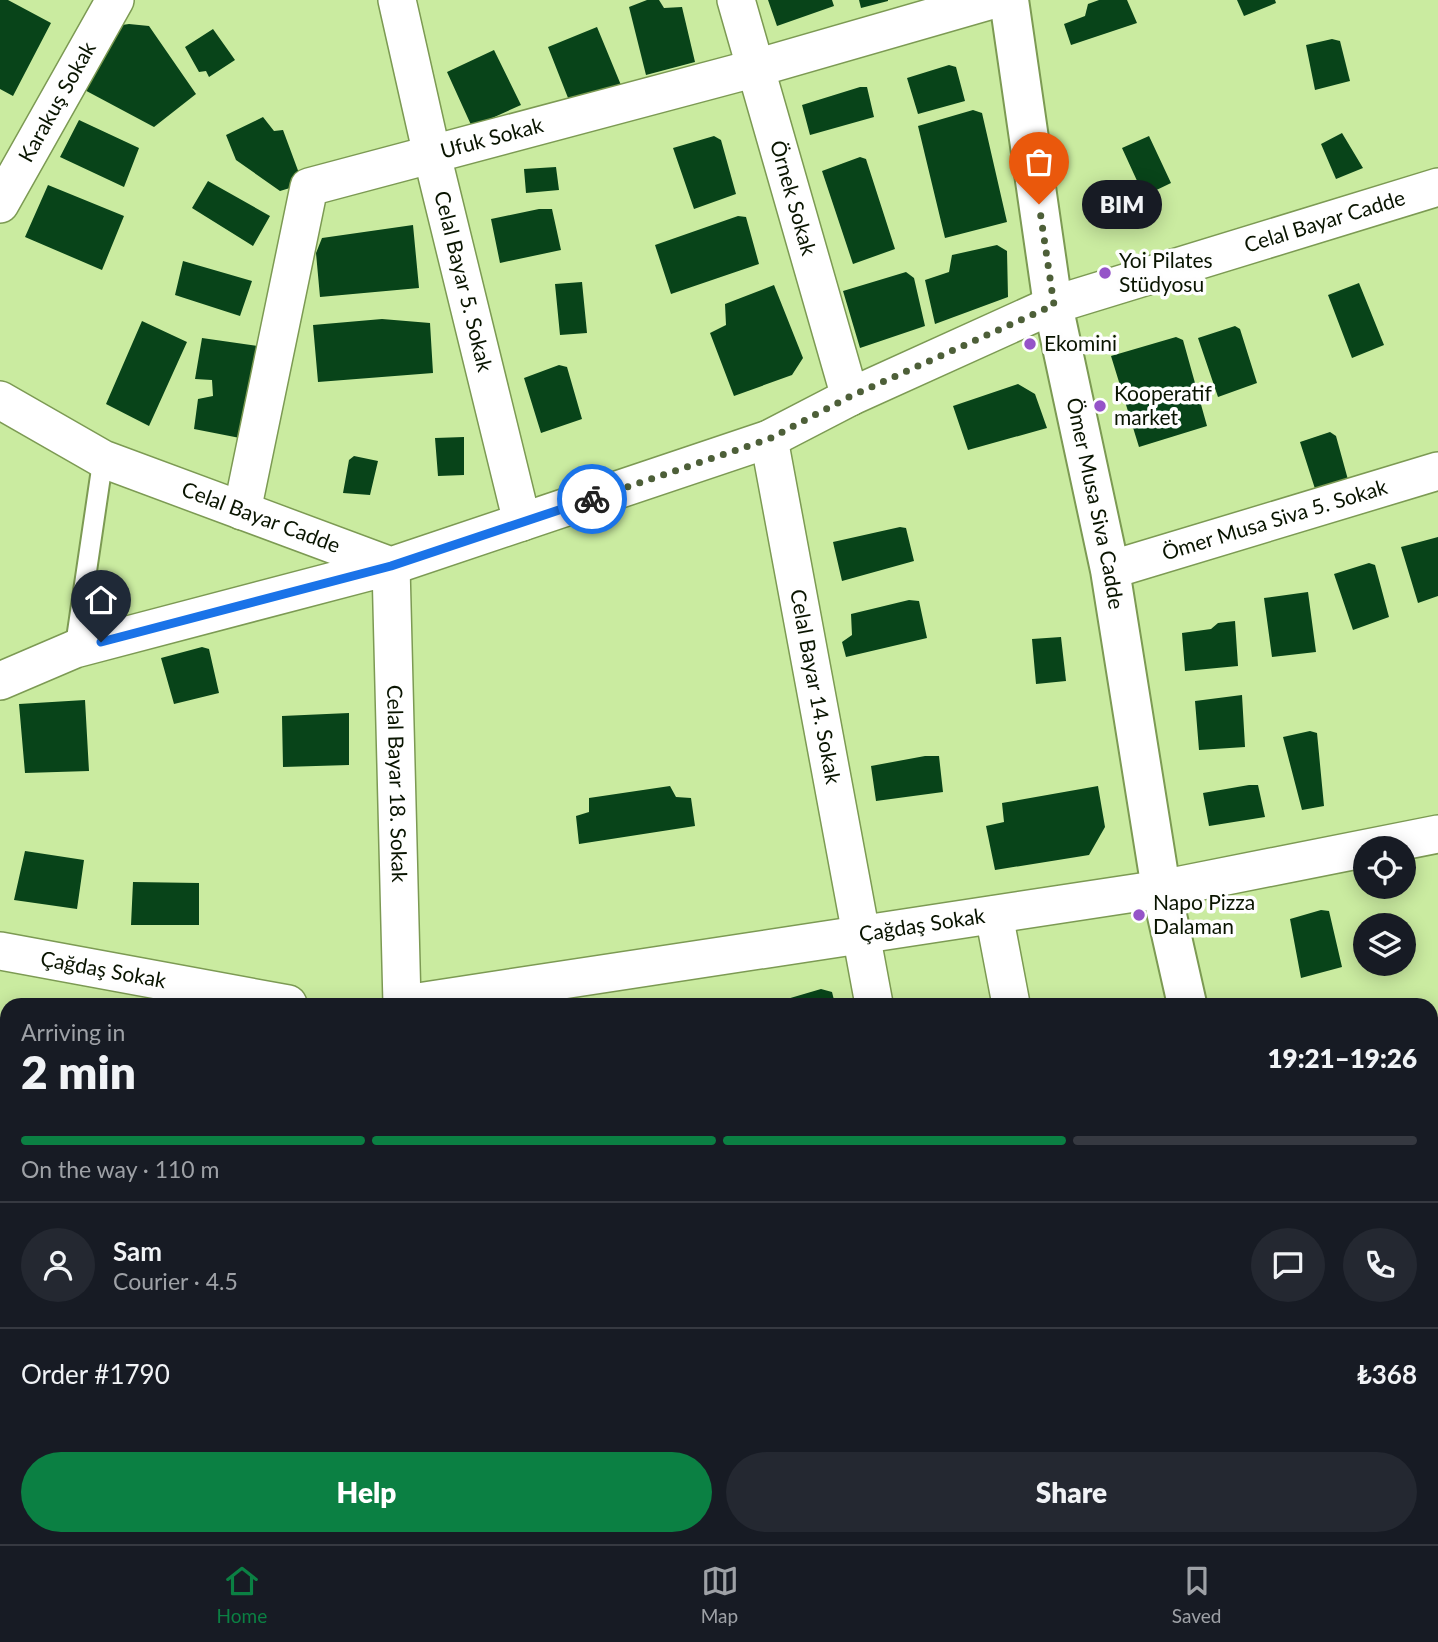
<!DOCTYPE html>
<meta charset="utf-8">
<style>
body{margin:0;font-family:Lato,sans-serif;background:#242831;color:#f1f3f6;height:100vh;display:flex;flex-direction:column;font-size:26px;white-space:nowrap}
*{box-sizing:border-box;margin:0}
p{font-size:23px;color:#9ea1a6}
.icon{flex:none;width:38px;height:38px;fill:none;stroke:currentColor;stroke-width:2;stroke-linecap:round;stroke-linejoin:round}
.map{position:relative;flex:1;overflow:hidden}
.panel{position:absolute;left:0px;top:998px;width:1438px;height:548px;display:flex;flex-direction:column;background:#171b24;border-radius:21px 21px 0 0;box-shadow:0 4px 18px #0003}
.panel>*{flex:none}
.buttons{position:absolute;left:1353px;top:836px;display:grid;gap:14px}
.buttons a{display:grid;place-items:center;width:63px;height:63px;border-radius:50%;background:#171b24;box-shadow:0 4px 18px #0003;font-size:35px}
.pin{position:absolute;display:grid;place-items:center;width:60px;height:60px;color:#fff;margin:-72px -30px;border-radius:50% 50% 50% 0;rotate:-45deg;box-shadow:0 0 7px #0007}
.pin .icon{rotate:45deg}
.courier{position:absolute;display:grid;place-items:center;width:70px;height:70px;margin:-35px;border:5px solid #1a73e8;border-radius:50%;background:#fff;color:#222;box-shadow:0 2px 9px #0007}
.bubble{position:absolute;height:49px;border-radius:24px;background:#171b24;box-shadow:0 4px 18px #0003;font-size:23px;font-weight:800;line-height:49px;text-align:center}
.headline em{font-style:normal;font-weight:800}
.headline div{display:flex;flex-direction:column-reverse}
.headline{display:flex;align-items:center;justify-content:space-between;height:119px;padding:0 21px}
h1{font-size:46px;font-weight:800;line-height:52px}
.bar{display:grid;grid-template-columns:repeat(4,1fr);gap:10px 7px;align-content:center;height:84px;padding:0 21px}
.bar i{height:9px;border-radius:5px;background:#363941}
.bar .selected{background:#0b8043}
.bar p{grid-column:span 4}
.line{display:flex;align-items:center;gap:18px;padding:0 21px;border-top:2px solid #363941}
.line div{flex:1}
.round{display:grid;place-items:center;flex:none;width:74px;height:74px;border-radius:37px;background:#242831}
.action{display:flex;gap:14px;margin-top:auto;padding:14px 21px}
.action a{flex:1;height:80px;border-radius:42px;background:#0b8043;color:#fff;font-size:28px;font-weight:800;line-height:80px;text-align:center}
.action a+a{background:#242831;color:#f1f3f6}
.menu{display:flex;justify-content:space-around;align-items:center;height:98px;border-top:2px solid #363941;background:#171b24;font-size:19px;color:#9ea1a6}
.menu a{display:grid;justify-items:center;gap:4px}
.menu .selected{color:#0b8043}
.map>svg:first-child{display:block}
</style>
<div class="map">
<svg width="1438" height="1544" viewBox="0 0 1438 1544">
<rect width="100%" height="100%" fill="#caeba0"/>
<path fill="#a9cc79" d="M 997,1538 L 1216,1538 L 1216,1544 L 997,1544 Z"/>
<path fill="#084419" d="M 0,0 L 8,0 L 51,23 L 13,96 L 0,89 Z
M 647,0 L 659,0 L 664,8 L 682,7 L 695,62 L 646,75 L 629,7 Z
M 768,0 L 832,0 L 834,6 L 777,26 Z
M 859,0 L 888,0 L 888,1 L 861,8 Z
M 1099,0 L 1127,0 L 1137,23 L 1071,45 L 1064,24 L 1085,16 L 1088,4 Z
M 1237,0 L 1275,0 L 1276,3 L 1244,16 Z
M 129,24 L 149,26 L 196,94 L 154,127 L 79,87 L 108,27 Z
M 597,27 L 623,90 L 572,108 L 548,47 Z
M 213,29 L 235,60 L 209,77 L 206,71 L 199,72 L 185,47 Z
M 1332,39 L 1340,41 L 1350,81 L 1315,90 L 1306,45 Z
M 494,50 L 521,105 L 472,127 L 447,72 Z
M 949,65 L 956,67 L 965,101 L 918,114 L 907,78 Z
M 860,87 L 867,87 L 874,117 L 810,135 L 802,105 Z
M 973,110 L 982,113 L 1007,222 L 945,238 L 918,126 Z
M 263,117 L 274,131 L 283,130 L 303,184 L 280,191 L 236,160 L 226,135 Z
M 79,120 L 139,148 L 124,187 L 60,157 Z
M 1342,133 L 1363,168 L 1336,179 L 1321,144 Z
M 714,136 L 721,140 L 736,194 L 694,209 L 673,148 Z
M 1149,136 L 1171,183 L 1144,196 L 1122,148 Z
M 860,157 L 866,159 L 895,249 L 853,264 L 822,171 Z
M 556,167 L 559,190 L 526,193 L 524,169 Z
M 208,181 L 270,216 L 253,246 L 192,208 Z
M 48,185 L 124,216 L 102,270 L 25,237 Z
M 539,209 L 552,209 L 561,250 L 500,263 L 491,219 Z
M 738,216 L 746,217 L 759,264 L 671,294 L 655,245 Z
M 413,225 L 419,288 L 320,297 L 316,253 L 322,238 Z
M 997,245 L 1007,251 L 1008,297 L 935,324 L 925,280 L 949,272 L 952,255 Z
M 183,261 L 252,281 L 240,316 L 175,295 Z
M 906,272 L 914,278 L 925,326 L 860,348 L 843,291 Z
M 582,282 L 587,333 L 560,335 L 555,284 Z
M 1359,283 L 1384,345 L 1352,358 L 1328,295 Z
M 774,285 L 803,358 L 792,375 L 734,396 L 710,333 L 726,325 L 725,304 Z
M 382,319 L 430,323 L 433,373 L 318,382 L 313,325 Z
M 142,321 L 187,342 L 149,426 L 106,404 Z
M 1235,326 L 1240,329 L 1257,383 L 1218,397 L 1198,338 Z
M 1176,337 L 1183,340 L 1207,426 L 1139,447 L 1111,356 Z
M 202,338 L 265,347 L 245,439 L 194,429 L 198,399 L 213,396 L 212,380 L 195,379 Z
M 559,365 L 567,367 L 582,419 L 541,433 L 524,378 Z
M 1018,384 L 1035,394 L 1047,428 L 968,450 L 953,406 Z
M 1330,432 L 1336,436 L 1350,487 L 1317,495 L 1300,442 Z
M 464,437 L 464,475 L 438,476 L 435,438 Z
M 354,456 L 378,461 L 370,495 L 343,493 L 349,460 Z
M 900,527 L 906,528 L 914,561 L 842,581 L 833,542 Z
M 1438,537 L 1438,596 L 1418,603 L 1401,547 Z
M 1369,563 L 1375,565 L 1389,617 L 1353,630 L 1334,574 Z
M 1308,592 L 1316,652 L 1272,657 L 1264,598 Z
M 909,600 L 919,601 L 927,638 L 846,657 L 842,642 L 852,635 L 851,614 Z
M 1235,621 L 1238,666 L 1185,671 L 1182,633 L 1211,629 L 1218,623 Z
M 1061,637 L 1066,681 L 1036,684 L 1032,639 Z
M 202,647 L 209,649 L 219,693 L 174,704 L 161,658 Z
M 1242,695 L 1245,747 L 1199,750 L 1195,701 Z
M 85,700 L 89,771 L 25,773 L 19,704 Z
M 349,713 L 349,765 L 283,767 L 282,716 Z
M 1310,731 L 1317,733 L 1324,806 L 1302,810 L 1283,737 Z
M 925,756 L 939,756 L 943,792 L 876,801 L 871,766 Z
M 1249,785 L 1258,785 L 1265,817 L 1209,826 L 1203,793 Z
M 670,786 L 676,797 L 691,798 L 695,826 L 579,844 L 576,816 L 589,812 L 589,798 Z
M 1098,786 L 1105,827 L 1089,855 L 995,870 L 986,826 L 1004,822 L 1002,803 Z
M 25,851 L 84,860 L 77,909 L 14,900 Z
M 133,882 L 199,883 L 199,925 L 131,925 Z
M 1321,910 L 1329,911 L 1342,967 L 1301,978 L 1290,919 Z
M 821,989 L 832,992 L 835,1004 L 770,1004 Z
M 1432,1231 L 1437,1232 L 1438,1235 L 1438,1272 L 1432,1274 Z
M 7,1321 L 7,1378 L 5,1374 L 0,1373 L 0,1322 Z
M 335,1540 L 336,1544 L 269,1544 L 269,1541 Z"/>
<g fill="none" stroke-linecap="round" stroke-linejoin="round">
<defs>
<path id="service" d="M 75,649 L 103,459"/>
<g id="minor">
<path id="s1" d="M 397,0 L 432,155 L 522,522"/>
<path id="s2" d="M 736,0 L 850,397"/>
<path id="s3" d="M 0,204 L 115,0"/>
<path id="s4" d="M 0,400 L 103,459 L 391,566 L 769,439 L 850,397 L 1053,305 L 1438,187"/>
<path id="s5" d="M 769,439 L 874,1004"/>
<path id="s6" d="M 242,511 L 309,187 L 756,68 L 992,0"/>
<path id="s7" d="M 1110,570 L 1438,471"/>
<path id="s8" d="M 0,681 L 75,649 L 391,566 L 402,1004"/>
<path d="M 994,915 L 1011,1004"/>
<path id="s9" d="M 0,951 L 288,1004"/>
<path id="s10" d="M 405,1004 L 1161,889 L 1438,834"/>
<path d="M 0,1276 L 7,1277"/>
<path d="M 0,1489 L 7,1489"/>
<path d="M 385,1544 L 385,1538"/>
</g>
<g id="secondary">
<path id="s11" d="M 1009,0 L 1053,305 L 1110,570 L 1161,889 L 1187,1004"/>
<path d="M 1307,1538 L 1308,1544"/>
</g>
</defs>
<use href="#service" stroke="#7c9a53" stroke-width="23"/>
<use href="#minor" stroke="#7c9a53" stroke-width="40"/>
<use href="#secondary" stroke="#7c9a53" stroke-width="42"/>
<use href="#service" stroke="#fff" stroke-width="19"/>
<use href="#minor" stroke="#fff" stroke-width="37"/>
<use href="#secondary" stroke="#fff" stroke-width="38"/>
</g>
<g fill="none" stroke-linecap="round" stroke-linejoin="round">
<path stroke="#4d5f38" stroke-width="7" stroke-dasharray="0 12.6" d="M 592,499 L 769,439 L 849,397 L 1054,305 L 1039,204"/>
<path stroke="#1a73e8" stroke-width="9" d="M 101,642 L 391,566 L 592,499"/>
</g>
<g fill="#9553c8" stroke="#fefefe" stroke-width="2.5">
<circle cx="1105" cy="273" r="7"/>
<circle cx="1030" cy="344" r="7"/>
<circle cx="1100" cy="406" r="7"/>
<circle cx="1139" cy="915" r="7"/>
</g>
<g text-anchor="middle" stroke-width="7" stroke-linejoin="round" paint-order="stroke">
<g font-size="21" fill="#091400" stroke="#fefefe">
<text dy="7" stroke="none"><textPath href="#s3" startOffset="117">Karakuş Sokak</textPath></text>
<text dy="7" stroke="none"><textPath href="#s6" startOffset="520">Ufuk Sokak</textPath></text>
<text dy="7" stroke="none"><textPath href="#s2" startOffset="206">Örnek Sokak</textPath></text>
<text dy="7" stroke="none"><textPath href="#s4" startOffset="1423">Celal Bayar Cadde</textPath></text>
<text dy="7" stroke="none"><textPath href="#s1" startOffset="289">Celal Bayar 5. Sokak</textPath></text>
<text dy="7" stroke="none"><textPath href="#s11" startOffset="511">Ömer Musa Siva Cadde</textPath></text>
<text dy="7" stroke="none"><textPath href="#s4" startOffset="287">Celal Bayar Cadde</textPath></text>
<text dy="7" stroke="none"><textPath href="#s7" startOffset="172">Ömer Musa Siva 5. Sokak</textPath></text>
<text dy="7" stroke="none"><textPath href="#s5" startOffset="252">Celal Bayar 14. Sokak</textPath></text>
<text dy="7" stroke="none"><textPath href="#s8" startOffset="626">Celal Bayar 18. Sokak</textPath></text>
<text dy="7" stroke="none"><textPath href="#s10" startOffset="523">Çağdaş Sokak</textPath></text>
<text dy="7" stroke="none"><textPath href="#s9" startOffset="105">Çağdaş Sokak</textPath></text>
</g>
<g font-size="21" fill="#091400" stroke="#fefefe" text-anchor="start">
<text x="1119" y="268">Yoi Pilates<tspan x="1119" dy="24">Stüdyosu</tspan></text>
<text x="1044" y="351">Ekomini</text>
<text x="1114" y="401">Kooperatif<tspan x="1114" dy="24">market</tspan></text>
<text x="1153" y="910">Napo Pizza<tspan x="1153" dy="24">Dalaman</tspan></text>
</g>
</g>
</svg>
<div class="buttons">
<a><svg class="icon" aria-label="locate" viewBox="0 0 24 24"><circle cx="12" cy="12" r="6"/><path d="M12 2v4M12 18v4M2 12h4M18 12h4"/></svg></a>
<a><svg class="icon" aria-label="layers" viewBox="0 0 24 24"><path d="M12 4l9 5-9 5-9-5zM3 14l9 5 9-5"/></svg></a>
</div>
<div class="pin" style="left:1039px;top:204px;background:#ea580c"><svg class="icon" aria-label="bag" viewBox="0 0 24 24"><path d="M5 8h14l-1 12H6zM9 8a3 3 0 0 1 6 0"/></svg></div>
<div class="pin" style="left:101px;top:642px;background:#1f2937"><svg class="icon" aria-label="home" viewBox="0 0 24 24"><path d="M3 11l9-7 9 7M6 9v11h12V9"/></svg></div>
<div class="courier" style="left:592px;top:499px"><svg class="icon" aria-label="bike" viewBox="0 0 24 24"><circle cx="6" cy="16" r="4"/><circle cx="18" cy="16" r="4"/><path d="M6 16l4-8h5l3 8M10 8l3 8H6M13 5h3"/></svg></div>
<div class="bubble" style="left:1082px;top:180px;width:80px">BIM</div>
<section class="panel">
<div class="headline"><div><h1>2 min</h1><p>Arriving in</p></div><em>19:21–19:26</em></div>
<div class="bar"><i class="selected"></i><i class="selected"></i><i class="selected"></i><i></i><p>On the way · 110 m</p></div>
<div class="line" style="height:126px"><a class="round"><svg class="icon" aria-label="person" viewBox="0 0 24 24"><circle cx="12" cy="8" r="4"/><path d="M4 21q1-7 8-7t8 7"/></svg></a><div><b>Sam</b><p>Courier · 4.5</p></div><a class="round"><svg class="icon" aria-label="chat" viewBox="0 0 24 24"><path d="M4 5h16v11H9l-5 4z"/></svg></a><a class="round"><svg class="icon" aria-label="phone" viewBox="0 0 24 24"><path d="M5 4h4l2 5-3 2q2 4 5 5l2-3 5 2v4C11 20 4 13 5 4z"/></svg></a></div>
<div class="line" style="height:91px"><div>Order #1790</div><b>₺368</b></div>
<div class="action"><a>Help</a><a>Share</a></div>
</section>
</div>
<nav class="menu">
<a class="selected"><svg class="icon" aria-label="home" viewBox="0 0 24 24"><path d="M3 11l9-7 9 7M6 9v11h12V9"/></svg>Home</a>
<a><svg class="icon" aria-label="map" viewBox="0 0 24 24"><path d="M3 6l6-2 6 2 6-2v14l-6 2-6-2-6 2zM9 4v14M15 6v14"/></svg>Map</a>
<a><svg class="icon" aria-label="saved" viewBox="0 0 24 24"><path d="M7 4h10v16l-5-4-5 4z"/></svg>Saved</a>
</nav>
